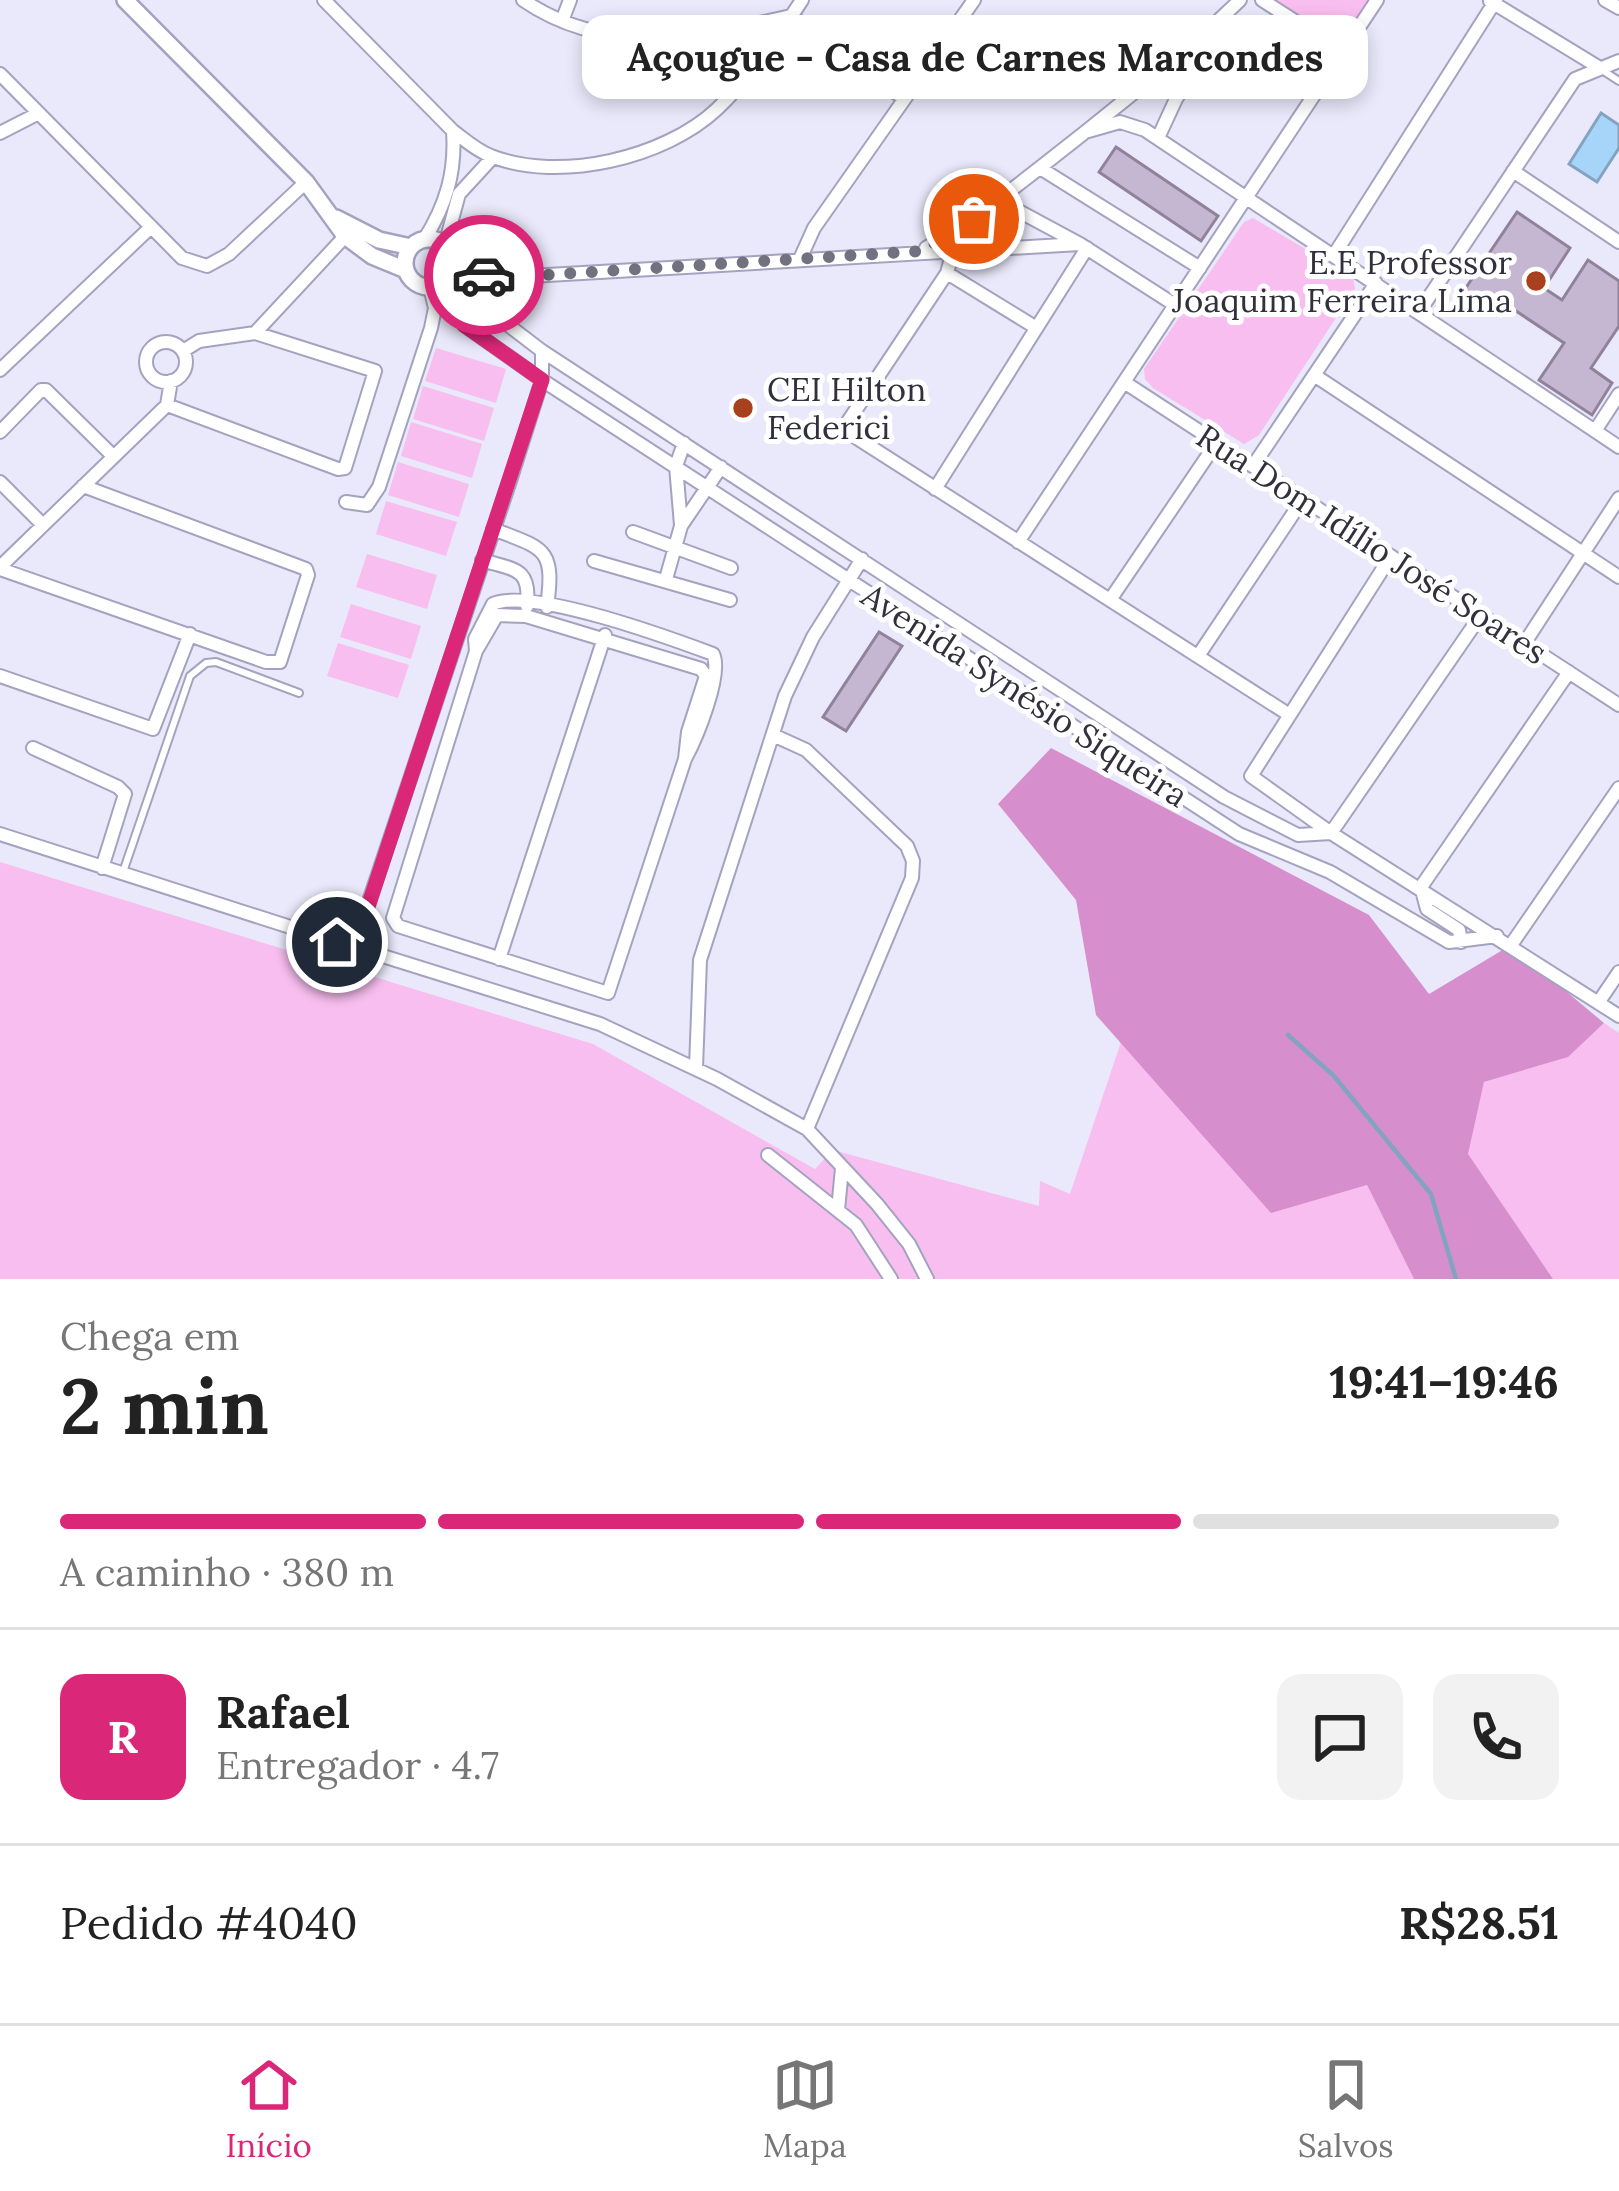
<!DOCTYPE html>
<html lang="pt">
<meta charset="utf-8">
<style>
body{margin:0;font-family:Lora,serif;background:#f2f2f2;color:#222;height:100vh;display:flex;flex-direction:column;font-size:45px;white-space:nowrap}
*{box-sizing:border-box;margin:0}
p{font-size:39px;color:#767676}
.icon{flex:none;width:66px;height:66px;fill:none;stroke:currentColor;stroke-width:2;stroke-linecap:round;stroke-linejoin:round}
.map{position:relative;height:1279px;overflow:hidden}
.drawer{display:flex;flex-direction:column;background:#fff;flex:1}
.drawer>*{flex:none}
.pin{position:absolute;display:grid;place-items:center;width:102px;height:102px;color:#fff;margin:-51px;border:6px solid #fff;border-radius:50%;box-shadow:0 3px 12px #0007}
.courier{position:absolute;display:grid;place-items:center;width:120px;height:120px;margin:-60px;border:9px solid #db2777;border-radius:50%;background:#fff;color:#222;box-shadow:0 3px 15px #0007}
.bubble{position:absolute;height:84px;border-radius:24px;background:#fff;box-shadow:0 6px 18px #0003;font-size:39px;font-weight:700;line-height:84px;text-align:center}
.headline em{font-style:normal;font-weight:700}
.headline div{display:flex;flex-direction:column-reverse}
.headline{display:flex;align-items:center;justify-content:space-between;height:204px;padding:0 60px}
h1{font-size:78px;font-weight:700;line-height:90px}
.bar{display:grid;grid-template-columns:repeat(4,1fr);gap:18px 12px;align-content:center;height:144px;padding:0 60px}
.bar i{height:15px;border-radius:9px;background:#e0e0e0}
.bar .current{background:#db2777}
.bar p{grid-column:span 4}
.line{display:flex;align-items:center;gap:30px;padding:0 60px;border-top:3px solid #e0e0e0}
.line div{flex:1}
.round{display:grid;place-items:center;flex:none;width:126px;height:126px;border-radius:24px;background:#f2f2f2}
.menu{display:flex;justify-content:space-around;align-items:center;height:168px;border-top:3px solid #e0e0e0;background:#fff;font-size:33px;color:#767676}
.menu a{display:grid;justify-items:center;gap:6px}
.menu .current{color:#db2777}
.map>svg:first-child{display:block}
</style>
<div class="map">
<svg width="1619" height="1279" viewBox="0 0 1619 1279">
<rect width="100%" height="100%" fill="#e9e9fb"/>
<path fill="#f8beef" d="M 1275,0 L 1371,0 L 1343,42 Z
M 1253,218 L 1353,277 L 1355,289 L 1259,435 L 1244,444 L 1153,388 L 1145,379 L 1144,369 L 1244,222 Z
M 436,348 L 506,369 L 496,403 L 425,381 Z
M 423,386 L 494,408 L 484,441 L 413,419 Z
M 411,422 L 482,444 L 472,478 L 401,456 Z
M 398,462 L 469,484 L 459,517 L 388,495 Z
M 386,501 L 457,522 L 446,556 L 376,534 Z
M 367,554 L 437,575 L 427,609 L 356,587 Z
M 351,604 L 421,626 L 411,659 L 340,637 Z
M 338,643 L 409,665 L 398,698 L 327,676 Z
M 0,862 L 593,1044 L 815,1169 L 833,1150 L 1039,1206 L 1040,1181 L 1070,1194 L 1121,1042 L 1271,1212 L 1367,1185 L 1414,1279 L 0,1279 Z
M 1604,1023 L 1619,1033 L 1619,1279 L 1553,1279 L 1467,1155 L 1484,1082 L 1567,1057 Z"/>
<path fill="#d68fcc" d="M 1051,748 L 1369,915 L 1429,994 L 1511,945 L 1604,1023 L 1568,1057 L 1484,1082 L 1468,1154 L 1553,1279 L 1414,1279 L 1367,1185 L 1271,1213 L 1096,1015 L 1076,900 L 998,804 Z"/>
<path fill="#a7d4f9" stroke="#84a3c0" stroke-width="3" d="M 1601,113 L 1619,125 L 1619,148 L 1597,182 L 1569,164 Z"/>
<g fill="none" stroke-linecap="round" stroke-linejoin="round">
<path stroke="#84a3c0" stroke-width="4.5" d="M 1288,1035 L 1333,1075 L 1431,1194 L 1456,1279"/>
</g>
<path fill="#c5b6d1" stroke="#90829b" stroke-width="3" d="M 1116,147 L 1218,216 L 1201,241 L 1099,172 Z
M 1517,212 L 1570,248 L 1544,288 L 1562,300 L 1588,260 L 1619,281 L 1619,326 L 1591,368 L 1612,383 L 1592,415 L 1539,380 L 1564,343 L 1492,295 L 1482,309 L 1461,295 Z
M 879,632 L 902,646 L 846,731 L 823,717 Z"/>
<g fill="none" stroke-linecap="round" stroke-linejoin="round">
<defs>
<path id="service" d="M 1602,70 L 1619,81
M 123,872 L 190,676 L 206,663 L 216,662 L 299,693"/>
<path id="minor" d="M 324,0 L 453,131 C 465,140 477,151 491,156 C 559,183 665,158 717,109 C 750,78 777,38 802,0
M 523,0 C 608,58 698,37 791,16 L 903,98
M 1262,0 L 1343,52
M 1605,0 L 1619,8
M 1490,1 L 1600,68
M 562,21 L 570,0
M 0,74 L 182,258 L 207,266 L 229,254 L 306,182
M 1085,132 L 1120,122 L 1145,130 L 1619,447
M 0,133 L 39,113
M 1158,138 L 1176,99 L 1228,18
M 1040,168 L 1200,268
M 1513,171 L 1619,242
M 998,200 L 1080,244 L 1175,305
M 424,240 C 446,205 456,172 453,131
M 445,245 L 459,194 L 493,157
M 926,248 C 982,215 1032,174 1084,133 C 1137,90 1191,48 1240,0
M 953,251 L 947,273 L 847,423 L 849,433 L 1288,714
M 1334,255 L 1496,0
M 800,259 L 814,228 L 974,0
M 452,270 L 513,277 L 1080,244
M 947,273 L 1035,327
M 487,275 L 495,315 L 542,351 L 1224,797 L 1298,835 L 1331,833
M 445,281 L 494,282
M 435,286 L 464,325 L 542,380 L 1239,834 L 1330,872 L 1449,942 L 1497,936
M 1419,312 L 1575,79 L 1619,61
M146 362a20 20 0 1 1 40 0a20 20 0 1 1-40 0Z
M 183,351 L 199,341 L 255,333 L 350,231
M 0,370 L 151,227
M 1314,375 L 1619,577
M 1124,382 L 1619,705
M 167,405 L 338,469 L 345,468 L 375,371 L 255,333
M 1595,431 L 1619,394
M 0,432 L 41,390 L 46,390 L 113,456
M 1253,466 L 1376,283
M 0,482 L 43,525
M 935,489 L 1087,248
M 346,502 L 367,505 L 379,487 L 431,328 L 435,308 L 430,287
M 681,525 L 676,466 L 684,443
M 493,529 C 545,549 555,548 547,607
M 633,532 L 731,568
M 1018,542 L 1377,0
M 1391,556 L 1251,776 L 1331,833 L 1619,1016
M 482,560 C 514,570 531,567 527,606
M 594,561 L 730,600
M 0,567 L 167,405 L 171,381
M 0,569 L 266,662 L 280,662 L 308,575 L 306,569 L 83,486
M 666,579 L 681,526 L 721,467
M 1110,600 L 1217,442
M 1524,644 L 1619,498
M 476,651 L 497,615 L 526,616 L 701,669 L 706,676 L 688,732 L 685,759 L 608,993 L 398,926 L 393,918 L 476,651 L 475,639 L 493,604 C 531,587 670,638 713,654 C 723,674 696,739 685,759
M 1198,656 L 1303,499
M 0,676 L 153,729 L 190,634
M 773,735 L 806,750 L 907,846 L 913,861 L 912,878 L 807,1129
M 33,748 L 118,787 L 125,794 L 102,868
M 1331,833 L 1481,615
M 0,834 L 337,942 L 352,936 L 363,919 L 510,481 L 542,380 L 542,351
M 338,942 L 600,1024 L 717,1079 L 807,1129 L 877,1204 L 909,1244 L 927,1279
M 1461,942 L 1459,930 L 1427,909 L 1421,887 L 1569,672
M 1511,945 L 1619,788
M 499,959 L 605,635
M 1598,1003 L 1619,972
M 696,1068 L 700,960 L 785,696 L 813,637 L 862,559
M 768,1155 L 856,1225 L 891,1279
M 838,1210 L 842,1168"/>
<path id="tertiary" d="M 125,0 L 306,182 L 345,236 L 372,256 L 406,270
M 336,218 L 379,240 L 411,247
M405 263a24 24 0 1 1 48 0a24 24 0 1 1-48 0Z"/>
</defs>
<use href="#service" stroke="#a4a3bf" stroke-width="10"/>
<use href="#minor" stroke="#a4a3bf" stroke-width="16"/>
<use href="#tertiary" stroke="#a4a3bf" stroke-width="20"/>
<use href="#service" stroke="#fff" stroke-width="6"/>
<use href="#minor" stroke="#fff" stroke-width="12"/>
<use href="#tertiary" stroke="#fff" stroke-width="15"/>
</g>
<g fill="none" stroke-linecap="round" stroke-linejoin="round">
<path stroke="#71717f" stroke-width="12" stroke-dasharray="0 21.6" d="M 484,275 L 513,277 L 922,251 L 974,219"/>
<path stroke="#db2777" stroke-width="15" d="M 337,942 L 352,936 L 364,919 L 542,380 L 464,325 L 435,286 L 445,281 L 452,269 L 484,275"/>
</g>
<g fill="#a7401d" stroke="#fff" stroke-width="4.5">
<circle cx="1536" cy="281" r="12"/>
<circle cx="743" cy="408" r="12"/>
</g>
<g text-anchor="middle" stroke-width="10" stroke-linejoin="round" paint-order="stroke">
<g font-size="33" fill="#31303c" stroke="#fff" text-anchor="end">
<text x="1512" y="274">E.E Professor<tspan x="1512" dy="38">Joaquim Ferreira Lima</tspan></text>
<text x="767" y="401" text-anchor="start">CEI Hilton<tspan x="767" dy="38">Federici</tspan></text>
</g>
<g font-size="33" fill="#31303c" stroke="#fff">
<text transform="translate(1372 544) rotate(33)" y="12">Rua Dom Idílio José Soares</text>
<text transform="translate(1025 695) rotate(33)" y="12">Avenida Synésio Siqueira</text>
</g>
</g>
</svg>
<div class="pin" style="left:974px;top:219px;background:#ea580c"><svg class="icon" aria-label="bag" viewBox="0 0 24 24"><path d="M5 8h14l-1 12H6zM9 8a3 3 0 0 1 6 0"/></svg></div>
<div class="pin" style="left:337px;top:942px;background:#1f2937"><svg class="icon" aria-label="home" viewBox="0 0 24 24"><path d="M3 11l9-7 9 7M6 9v11h12V9"/></svg></div>
<div class="courier" style="left:484px;top:275px"><svg class="icon" aria-label="car" viewBox="0 0 24 24"><path d="M5 17H2v-5l4-1 3-4h7l3 4 3 1v5h-3M9 17h6M6 11h13"/><circle cx="7" cy="17" r="2"/><circle cx="17" cy="17" r="2"/></svg></div>
<div class="bubble" style="left:582px;top:15px;width:786px">Açougue - Casa de Carnes Marcondes</div>
</div>
<section class="drawer">
<div class="headline"><div><h1>2 min</h1><p>Chega em</p></div><em>19:41–19:46</em></div>
<div class="bar"><i class="current"></i><i class="current"></i><i class="current"></i><i></i><p>A caminho · 380 m</p></div>
<div class="line" style="height:216px"><b class="round" style="background:#db2777;color:#fff">R</b><div><b>Rafael</b><p>Entregador · 4.7</p></div><a class="round"><svg class="icon" aria-label="chat" viewBox="0 0 24 24"><path d="M4 5h16v11H9l-5 4z"/></svg></a><a class="round"><svg class="icon" aria-label="phone" viewBox="0 0 24 24"><path d="M5 4h4l2 5-3 2q2 4 5 5l2-3 5 2v4C11 20 4 13 5 4z"/></svg></a></div>
<div class="line" style="height:156px"><div>Pedido #4040</div><b>R$28.51</b></div>
</section>
<nav class="menu">
<a class="current"><svg class="icon" aria-label="home" viewBox="0 0 24 24"><path d="M3 11l9-7 9 7M6 9v11h12V9"/></svg>Início</a>
<a><svg class="icon" aria-label="map" viewBox="0 0 24 24"><path d="M3 6l6-2 6 2 6-2v14l-6 2-6-2-6 2zM9 4v14M15 6v14"/></svg>Mapa</a>
<a><svg class="icon" aria-label="saved" viewBox="0 0 24 24"><path d="M7 4h10v16l-5-4-5 4z"/></svg>Salvos</a>
</nav>
